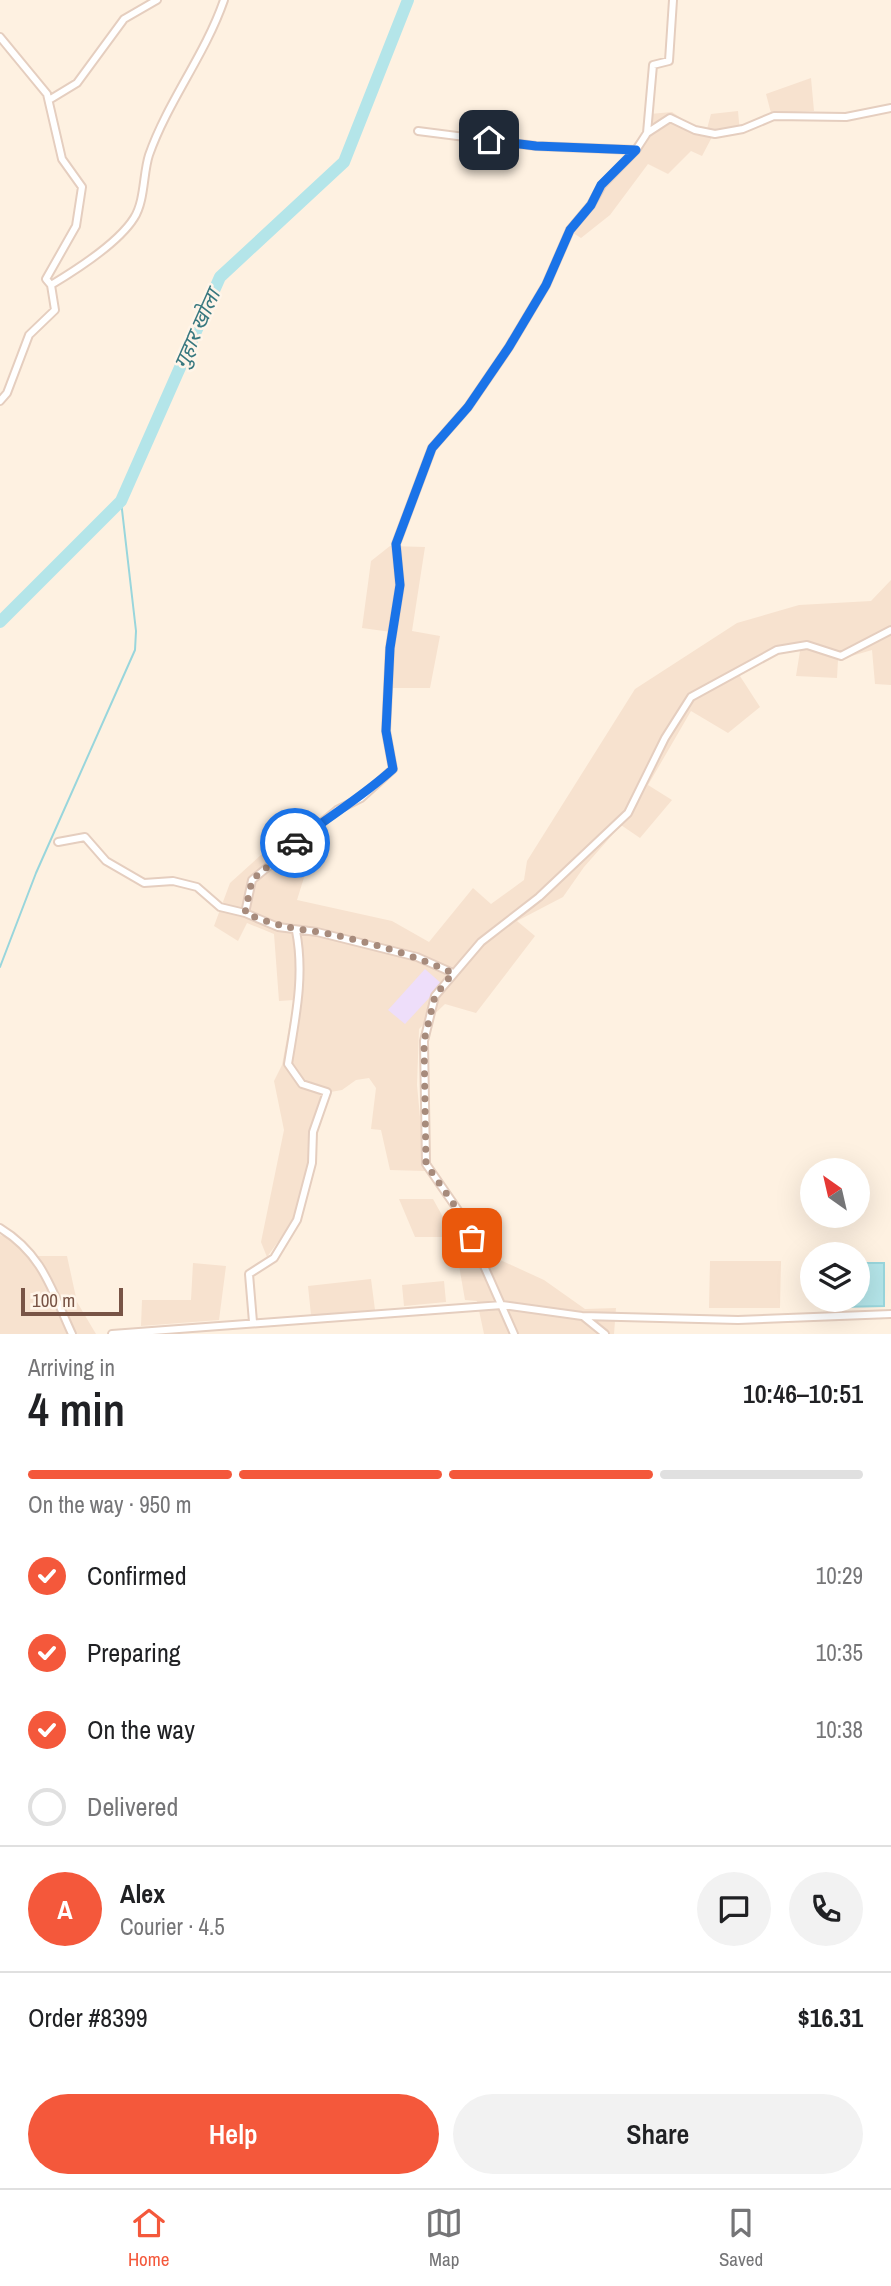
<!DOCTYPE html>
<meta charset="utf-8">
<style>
body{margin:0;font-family:"Archivo Narrow","Noto Sans Devanagari",sans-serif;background:#f2f2f2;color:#202124;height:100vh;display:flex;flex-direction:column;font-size:26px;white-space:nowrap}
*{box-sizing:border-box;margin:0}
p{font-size:23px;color:#757577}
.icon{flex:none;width:38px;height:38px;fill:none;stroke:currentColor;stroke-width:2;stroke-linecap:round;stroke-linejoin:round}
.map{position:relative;height:1334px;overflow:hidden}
.details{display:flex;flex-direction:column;background:#fff;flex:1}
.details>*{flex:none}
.needle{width:46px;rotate:326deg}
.tools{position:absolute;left:800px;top:1158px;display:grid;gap:14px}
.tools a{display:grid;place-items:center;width:70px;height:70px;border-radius:50%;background:#fff;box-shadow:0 7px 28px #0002;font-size:35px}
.scale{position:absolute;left:21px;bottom:18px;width:102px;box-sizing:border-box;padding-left:7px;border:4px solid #785446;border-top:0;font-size:19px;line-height:24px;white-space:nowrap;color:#785446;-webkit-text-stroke:5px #fff5e9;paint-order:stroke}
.pin{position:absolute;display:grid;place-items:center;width:60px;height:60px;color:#fff;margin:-30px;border-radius:14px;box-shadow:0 4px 10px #0006}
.courier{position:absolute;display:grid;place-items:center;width:70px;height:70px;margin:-35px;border:5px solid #1a73e8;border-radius:50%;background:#fff;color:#222;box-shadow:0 2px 9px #0007}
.summary em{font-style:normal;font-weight:600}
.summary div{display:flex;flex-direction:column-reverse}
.summary{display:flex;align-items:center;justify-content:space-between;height:119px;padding:0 28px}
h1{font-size:46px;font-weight:600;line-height:52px}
.bar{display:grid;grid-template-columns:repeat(4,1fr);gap:10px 7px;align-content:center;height:84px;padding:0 28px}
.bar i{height:9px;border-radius:5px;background:#e0e0e0}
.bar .on{background:#f4583b}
.bar p{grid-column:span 4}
.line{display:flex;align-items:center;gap:18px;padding:0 28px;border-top:2px solid #e0e0e0}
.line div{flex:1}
.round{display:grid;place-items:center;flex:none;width:74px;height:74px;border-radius:37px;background:#f2f2f2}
ol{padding:0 28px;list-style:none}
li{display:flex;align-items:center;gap:21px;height:77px}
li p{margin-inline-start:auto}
li .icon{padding:7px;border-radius:50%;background:#f4583b;color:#fff;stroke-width:4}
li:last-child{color:#757577}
li i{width:38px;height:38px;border:4px solid #e0e0e0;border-radius:50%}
.action{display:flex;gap:14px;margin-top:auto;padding:14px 28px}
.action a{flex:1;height:80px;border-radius:42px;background:#f4583b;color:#fff;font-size:28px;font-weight:600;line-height:80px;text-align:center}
.action a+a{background:#f2f2f2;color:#202124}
.tabs{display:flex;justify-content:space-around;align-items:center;height:98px;border-top:2px solid #e0e0e0;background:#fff;font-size:19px;color:#757577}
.tabs a{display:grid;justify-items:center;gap:4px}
.tabs .on{color:#f4583b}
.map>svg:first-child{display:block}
</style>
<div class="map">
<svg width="891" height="1334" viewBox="0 0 891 1334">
<rect width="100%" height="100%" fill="#fef1e1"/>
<path fill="#f7e2cf" d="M 811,78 L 814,111 L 771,113 L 766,94 Z
M 738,111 L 740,133 L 712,137 L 702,156 L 691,151 L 668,174 L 648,164 L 610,215 L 581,238 L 565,228 L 587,202 L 597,183 L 617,165 L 643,132 L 650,114 L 672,112 L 693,126 L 707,129 L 711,114 Z
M 390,546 L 425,547 L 412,631 L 440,636 L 430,688 L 385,688 L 391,632 L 362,628 L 371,561 Z
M 891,580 L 891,685 L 875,684 L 872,650 L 838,660 L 837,678 L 796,676 L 800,651 L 778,652 L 738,673 L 760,707 L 728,733 L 691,711 L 648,785 L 672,800 L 640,838 L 621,825 L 584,867 L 563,897 L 517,921 L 535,936 L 476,1013 L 445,1004 L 419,1029 L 417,1085 L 425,1171 L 390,1170 L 381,1130 L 371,1129 L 376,1088 L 369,1078 L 356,1080 L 342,1090 L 325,1093 L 309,1135 L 309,1164 L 295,1218 L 267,1257 L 261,1242 L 284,1130 L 274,1081 L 282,1065 L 294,1000 L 279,1001 L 274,934 L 247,923 L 238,941 L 214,926 L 230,883 L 292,827 L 305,844 L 292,854 L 306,871 L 297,900 L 392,921 L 429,942 L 473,888 L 491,904 L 524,880 L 527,861 L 635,689 L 737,623 L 799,605 L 871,601 Z
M 399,1199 L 433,1199 L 454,1237 L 470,1240 L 485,1253 L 544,1280 L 585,1309 L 616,1308 L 614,1334 L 484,1334 L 477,1301 L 465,1300 L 454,1237 L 415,1237 Z
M 0,1235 L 10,1238 L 31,1256 L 67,1256 L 77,1302 L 96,1334 L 0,1334 Z
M 710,1261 L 781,1261 L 780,1308 L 709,1308 Z
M 193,1263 L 226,1266 L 219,1320 L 141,1326 L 142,1300 L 191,1300 Z
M 371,1279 L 375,1310 L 311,1315 L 308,1286 Z
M 444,1281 L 446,1302 L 404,1306 L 402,1285 Z"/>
<path fill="#eedefa" d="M 425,969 L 442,984 L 405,1024 L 388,1010 Z"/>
<path fill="#b4e5e9" stroke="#99d6dc" stroke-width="2" d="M 858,1263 L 884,1263 L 884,1306 L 841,1307 L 841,1300 L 858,1300 Z"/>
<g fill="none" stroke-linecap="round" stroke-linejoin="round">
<path stroke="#99d6dc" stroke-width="2" d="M 0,967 L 36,873 L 135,650 L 136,631 L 121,501"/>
<path stroke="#b4e5e9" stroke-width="12" d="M 0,622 L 121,501 L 220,277 L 344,162 L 408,0"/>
<defs>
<path id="minor" d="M 0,37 L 47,94 L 62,159 L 82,187 L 76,226 L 46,279 L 51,285
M 49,100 L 77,83 L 124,19 L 157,0
M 418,131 L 536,146 L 636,150
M 647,133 L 670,118 L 695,130 L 715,134 L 743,129 L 774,116 L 846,117 L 891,108
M 0,401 L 7,393 L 29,335 L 55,310 L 51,285 C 76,270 119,242 134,218 C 145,201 143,173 149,155 C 168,101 205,55 224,0
M 58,842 L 85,837 L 106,861 L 144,883 L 173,881 L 197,887 L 220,907 L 245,913 L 278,927 L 317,932 L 417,957 L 453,973
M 245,913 L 252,880 L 337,810 L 361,798 L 393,769 L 386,731 L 390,648 L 400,585 L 396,544 L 432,448 L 468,407 L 509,347 L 546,285 L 570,230 L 591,205 L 602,185 L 636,150 L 647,133 L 653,65 L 669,61 L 673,0
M 0,1228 C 43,1254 52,1291 72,1334
M 584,1317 L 605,1334
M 253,1322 L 249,1274 L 274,1258 L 297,1220 L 312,1163 L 313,1132 L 327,1092 L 302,1084 L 288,1064 C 295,1020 305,976 296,931
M 112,1334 L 502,1305 L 582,1316 L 738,1320 L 891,1314
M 514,1334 L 462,1216 L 426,1164 L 424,1041 L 435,996 L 481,942 L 539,897 L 628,813 L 665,738 L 691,697 L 777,650 L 807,645 L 841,656 L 891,630"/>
</defs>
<use href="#minor" stroke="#e5cebf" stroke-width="10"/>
<use href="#minor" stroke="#fff" stroke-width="6"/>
</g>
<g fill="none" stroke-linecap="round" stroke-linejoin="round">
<path stroke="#a78b7c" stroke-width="7" stroke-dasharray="0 12.6" d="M 295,843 L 252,880 L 245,913 C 276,926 286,927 318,932 C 364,940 411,954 453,973 L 435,996 L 424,1041 L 426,1164 L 462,1216 L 472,1238"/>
<path stroke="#1a73e8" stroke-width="9" d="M 295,843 C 328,817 362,797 393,769 L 386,731 L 390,648 L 400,585 L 396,544 L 432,448 L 468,407 L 509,347 L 546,285 L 570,230 L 591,205 L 601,185 L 636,150 L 536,146 L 489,140"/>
</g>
<g text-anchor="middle" stroke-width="5" stroke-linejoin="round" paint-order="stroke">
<g font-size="21" font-style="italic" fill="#38787f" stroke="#fff5e9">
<text transform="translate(197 329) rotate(-66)" y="7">गुहार खोला</text>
</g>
</g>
</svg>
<div class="tools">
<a><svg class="needle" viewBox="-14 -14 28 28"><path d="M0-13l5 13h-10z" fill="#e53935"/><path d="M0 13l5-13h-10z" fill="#757577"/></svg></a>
<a><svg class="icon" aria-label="layers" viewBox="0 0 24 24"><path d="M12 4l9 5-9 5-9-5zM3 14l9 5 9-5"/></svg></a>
</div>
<div class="scale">100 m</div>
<div class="pin" style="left:472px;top:1238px;background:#ea580c"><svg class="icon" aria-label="bag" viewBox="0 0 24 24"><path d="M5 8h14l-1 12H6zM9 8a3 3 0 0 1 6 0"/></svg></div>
<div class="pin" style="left:489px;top:140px;background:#1f2937"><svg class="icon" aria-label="home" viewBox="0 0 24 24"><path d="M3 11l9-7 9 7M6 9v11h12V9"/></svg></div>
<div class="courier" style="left:295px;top:843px"><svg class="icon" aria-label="car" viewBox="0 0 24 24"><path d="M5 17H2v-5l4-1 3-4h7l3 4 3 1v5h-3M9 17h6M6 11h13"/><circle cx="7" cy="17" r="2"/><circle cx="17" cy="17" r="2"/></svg></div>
</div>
<section class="details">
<div class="summary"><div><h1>4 min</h1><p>Arriving in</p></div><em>10:46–10:51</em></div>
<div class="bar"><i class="on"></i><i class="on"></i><i class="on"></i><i></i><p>On the way · 950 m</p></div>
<ol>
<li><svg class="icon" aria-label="check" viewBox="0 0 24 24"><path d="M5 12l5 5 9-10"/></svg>Confirmed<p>10:29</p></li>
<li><svg class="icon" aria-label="check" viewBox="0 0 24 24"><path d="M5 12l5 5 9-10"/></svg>Preparing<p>10:35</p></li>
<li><svg class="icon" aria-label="check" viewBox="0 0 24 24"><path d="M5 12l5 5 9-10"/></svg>On the way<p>10:38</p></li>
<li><i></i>Delivered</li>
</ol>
<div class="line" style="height:126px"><b class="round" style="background:#f4583b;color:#fff">A</b><div><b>Alex</b><p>Courier · 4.5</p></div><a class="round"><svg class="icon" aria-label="chat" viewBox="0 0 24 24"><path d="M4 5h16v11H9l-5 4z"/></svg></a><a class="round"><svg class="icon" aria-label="phone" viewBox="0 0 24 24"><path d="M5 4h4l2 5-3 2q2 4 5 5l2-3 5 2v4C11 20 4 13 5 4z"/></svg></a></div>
<div class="line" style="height:91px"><div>Order #8399</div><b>$16.31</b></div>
<div class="action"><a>Help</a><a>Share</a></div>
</section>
<nav class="tabs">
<a class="on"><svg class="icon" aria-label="home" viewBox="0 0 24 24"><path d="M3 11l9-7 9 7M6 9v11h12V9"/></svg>Home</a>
<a><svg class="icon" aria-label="map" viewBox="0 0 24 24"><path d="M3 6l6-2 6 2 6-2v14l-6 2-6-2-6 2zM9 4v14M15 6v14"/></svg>Map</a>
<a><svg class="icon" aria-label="saved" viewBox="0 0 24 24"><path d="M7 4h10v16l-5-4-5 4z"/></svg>Saved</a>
</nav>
